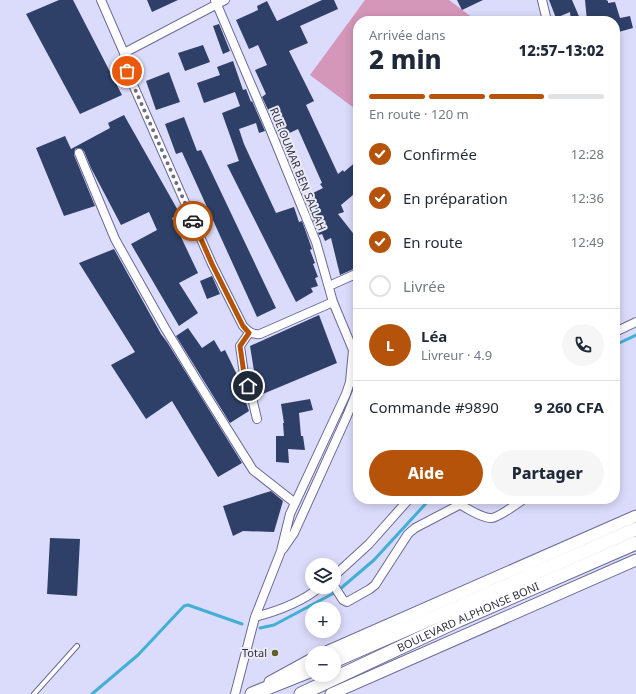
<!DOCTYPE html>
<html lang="fr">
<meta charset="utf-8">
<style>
body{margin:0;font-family:"Noto Sans",sans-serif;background:#f6f6f7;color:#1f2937;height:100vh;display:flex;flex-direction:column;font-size:15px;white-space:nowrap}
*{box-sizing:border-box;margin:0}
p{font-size:13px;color:#747a83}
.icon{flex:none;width:22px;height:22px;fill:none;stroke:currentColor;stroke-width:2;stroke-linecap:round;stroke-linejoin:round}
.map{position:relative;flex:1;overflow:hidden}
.panel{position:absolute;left:353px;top:16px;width:267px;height:488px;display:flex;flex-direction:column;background:#fff;border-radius:16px;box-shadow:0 2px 10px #0003}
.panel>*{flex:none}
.tools{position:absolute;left:305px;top:558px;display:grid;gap:8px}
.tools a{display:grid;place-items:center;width:36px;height:36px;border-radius:50%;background:#fff;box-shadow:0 2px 10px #0003;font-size:20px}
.pin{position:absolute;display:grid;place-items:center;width:34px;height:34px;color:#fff;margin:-17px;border:2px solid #fff;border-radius:50%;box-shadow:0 1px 4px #0007}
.courier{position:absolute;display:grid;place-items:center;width:40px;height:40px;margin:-20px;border:3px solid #b45309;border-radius:50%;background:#fff;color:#222;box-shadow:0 1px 5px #0007}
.overview em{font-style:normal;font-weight:800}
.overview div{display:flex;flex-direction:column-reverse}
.overview{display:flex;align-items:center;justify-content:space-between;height:68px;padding:0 16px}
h1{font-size:26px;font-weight:800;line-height:30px}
.bar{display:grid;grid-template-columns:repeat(4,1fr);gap:6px 4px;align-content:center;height:48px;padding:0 16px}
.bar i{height:5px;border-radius:3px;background:#e0e1e3}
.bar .on{background:#b45309}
.bar p{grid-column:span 4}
.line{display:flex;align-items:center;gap:10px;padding:0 16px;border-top:1px solid #e0e1e3}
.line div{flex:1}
.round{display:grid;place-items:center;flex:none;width:42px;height:42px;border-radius:21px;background:#f6f6f7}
ol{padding:0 16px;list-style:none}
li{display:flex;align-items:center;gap:12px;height:44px}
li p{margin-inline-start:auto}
li .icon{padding:4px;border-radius:50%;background:#b45309;color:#fff;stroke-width:4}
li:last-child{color:#747a83}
li i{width:22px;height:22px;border:2px solid #e0e1e3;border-radius:50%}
.button{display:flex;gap:8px;margin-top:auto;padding:8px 16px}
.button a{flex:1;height:46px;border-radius:24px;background:#b45309;color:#fff;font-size:16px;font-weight:800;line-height:46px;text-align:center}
.button a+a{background:#f6f6f7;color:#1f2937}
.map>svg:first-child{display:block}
</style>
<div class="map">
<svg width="636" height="694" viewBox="0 0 636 694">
<rect width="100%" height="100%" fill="#dbdbfb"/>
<path fill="#d496b9" d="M 365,0 L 449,0 L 477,21 L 358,21 L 358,111 L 310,75 Z"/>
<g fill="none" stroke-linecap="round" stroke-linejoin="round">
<path stroke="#42b0d6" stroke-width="3" d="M 615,345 L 636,335
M 340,589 L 374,560 L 430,499
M 260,628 L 274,625 L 334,593
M 92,694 L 138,655 L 184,606 L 188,605 L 242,624"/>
</g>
<path fill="#2e4068" d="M 59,0 L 73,0 L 122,95 L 80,114 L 26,14 Z
M 147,0 L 178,0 L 152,12 Z
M 322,0 L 334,0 L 338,9 L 300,26 L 308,43 L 289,51 L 314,101 L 306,105 L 338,174 L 343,170 L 344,172 L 358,160 L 358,201 L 353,195 L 341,205 L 344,212 L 338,214 L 356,237 L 358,243 L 358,267 L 340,275 L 331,238 L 325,241 L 322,234 L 319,235 L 312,217 L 314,217 L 312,212 L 316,210 L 309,195 L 323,188 L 320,184 L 322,183 L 298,129 L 281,137 L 262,97 L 266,94 L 255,70 L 267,65 L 258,45 L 249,49 L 236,20 L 258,10 L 257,6 L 267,1 L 277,21 Z
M 457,0 L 483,0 L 462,10 Z
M 549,0 L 572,0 L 581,21 L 571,21 L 570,12 L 556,18 Z
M 585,0 L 606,0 L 608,1 L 608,3 L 615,2 L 620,18 L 630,16 L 633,28 L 615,33 L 615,21 L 587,21 Z
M 219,24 L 230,51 L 223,54 L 213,26 Z
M 203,45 L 210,62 L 185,71 L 178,53 Z
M 233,61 L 243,90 L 246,89 L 251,102 L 252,101 L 265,131 L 259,133 L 256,123 L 239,129 L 244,144 L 276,213 L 294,207 L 299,222 L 302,221 L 312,249 L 310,250 L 315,263 L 313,264 L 318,277 L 315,278 L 318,286 L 311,288 L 313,292 L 296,302 L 227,165 L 239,161 L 222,113 L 240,106 L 235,92 L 204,103 L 197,83 L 220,75 L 217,67 Z
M 169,72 L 180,102 L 156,110 L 146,81 Z
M 124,115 L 180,214 L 172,218 L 198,273 L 179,283 L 198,313 L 179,326 L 131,244 L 157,230 L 149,212 L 121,225 L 91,168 L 84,151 L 79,148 L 75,149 L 74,155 L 95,206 L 64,216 L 36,148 L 65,136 L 71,149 L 110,128 L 108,123 Z
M 184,117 L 197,151 L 201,150 L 276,308 L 257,317 L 182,152 L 176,154 L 165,124 Z
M 114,249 L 161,334 L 167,342 L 242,463 L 218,477 L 172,401 L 146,419 L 111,365 L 135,352 L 79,263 Z
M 212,276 L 220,294 L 207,299 L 200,281 Z
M 319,315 L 337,363 L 258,396 L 250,346 Z
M 188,328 L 202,348 L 214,340 L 221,352 L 225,350 L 239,379 L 238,380 L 249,411 L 230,423 L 176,336 Z
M 310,399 L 313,410 L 299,413 L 301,436 L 303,436 L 305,450 L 288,449 L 289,463 L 276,462 L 276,436 L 284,436 L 283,423 L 284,423 L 281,404 Z
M 271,491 L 283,501 L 274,532 L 243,531 L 233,536 L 223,506 Z
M 50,538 L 80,539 L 77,596 L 47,594 Z"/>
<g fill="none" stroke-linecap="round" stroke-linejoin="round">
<defs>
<path id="lane" d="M 34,694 L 77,646"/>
<path id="street" d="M 101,0 L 124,53
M 215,0 L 270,129 L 316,242 L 333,302 L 353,350 L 350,382 L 346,394 L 290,514 L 281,551 L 255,617 L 235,694
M 225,0 L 124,53 L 127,71 L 212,264 L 243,326 C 248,331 252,335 260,334 L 333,302
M 542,0 L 547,21
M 79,153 L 115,239 L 165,328 L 196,379 L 253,470 L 295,503
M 329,286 L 358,273
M 615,332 L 636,322
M 249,333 L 240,346 L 244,374 L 252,398 L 257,419
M 453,499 C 460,505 483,519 492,518 C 500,517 516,504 524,499
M 283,549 L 294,533 L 347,416 L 358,389
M 334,576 L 369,544 L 409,499
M 334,586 L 343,600 L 347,602 L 370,589 L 375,585 L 408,534 L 415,528 L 459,505
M 255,617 C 278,611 301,603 320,587"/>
<path id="secondary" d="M 324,653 L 636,516
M 270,682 L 312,659
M 331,694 L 636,560"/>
<g id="primary">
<path d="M 334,661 L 636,529"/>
<path d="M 252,694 L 312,670"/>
<path id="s1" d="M 301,694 L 459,620 L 636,543"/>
</g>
</defs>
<use href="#lane" stroke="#6b6a99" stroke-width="6"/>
<use href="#street" stroke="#6b6a99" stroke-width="10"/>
<use href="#secondary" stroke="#6b6a99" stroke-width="13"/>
<use href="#primary" stroke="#6b6a99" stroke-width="15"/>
<use href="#lane" stroke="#fff" stroke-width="4"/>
<use href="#street" stroke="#fff" stroke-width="8"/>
<use href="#secondary" stroke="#fff" stroke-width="11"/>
<use href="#primary" stroke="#fff" stroke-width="13"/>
</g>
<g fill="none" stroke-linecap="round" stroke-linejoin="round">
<path stroke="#6c6c85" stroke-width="4" stroke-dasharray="0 7.2" d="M 127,71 L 193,221"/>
<path stroke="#b45309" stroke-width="5" d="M 193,221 L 212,264 L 243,326 L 249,333 L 240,346 L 244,374 L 248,386"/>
</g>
<circle fill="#635f2b" stroke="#eaebf5" stroke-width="1.5" cx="275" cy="653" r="4"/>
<g text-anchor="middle" stroke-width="4" stroke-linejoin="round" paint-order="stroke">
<g font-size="11" fill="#313045" stroke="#eaebf5">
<text transform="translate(298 169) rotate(68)" y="4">RUE OUMAR BEN SALLAH</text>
<text dy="4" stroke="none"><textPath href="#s1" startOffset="184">BOULEVARD ALPHONSE BONI</textPath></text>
</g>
<g font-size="11" fill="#313045" stroke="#eaebf5" text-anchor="end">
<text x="267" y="657">Total</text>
</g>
</g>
</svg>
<div class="tools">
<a><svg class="icon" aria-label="layers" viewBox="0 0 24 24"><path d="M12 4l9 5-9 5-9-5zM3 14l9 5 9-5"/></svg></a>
<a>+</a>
<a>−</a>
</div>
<div class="pin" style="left:127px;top:71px;background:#ea580c"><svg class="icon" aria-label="bag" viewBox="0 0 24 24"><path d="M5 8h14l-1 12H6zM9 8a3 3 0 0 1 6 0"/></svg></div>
<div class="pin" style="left:248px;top:386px;background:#1f2937"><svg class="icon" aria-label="home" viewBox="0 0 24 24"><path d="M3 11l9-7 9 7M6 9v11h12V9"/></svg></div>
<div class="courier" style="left:193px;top:221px"><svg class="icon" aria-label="car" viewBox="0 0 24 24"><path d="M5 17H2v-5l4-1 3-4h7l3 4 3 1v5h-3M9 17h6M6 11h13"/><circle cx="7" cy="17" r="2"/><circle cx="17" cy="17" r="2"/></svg></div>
<section class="panel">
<div class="overview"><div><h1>2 min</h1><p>Arrivée dans</p></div><em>12:57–13:02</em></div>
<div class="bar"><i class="on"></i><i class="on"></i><i class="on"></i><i></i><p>En route · 120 m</p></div>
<ol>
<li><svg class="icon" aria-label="check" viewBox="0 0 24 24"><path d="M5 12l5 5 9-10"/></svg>Confirmée<p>12:28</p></li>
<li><svg class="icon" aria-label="check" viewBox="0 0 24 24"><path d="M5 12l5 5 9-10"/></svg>En préparation<p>12:36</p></li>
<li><svg class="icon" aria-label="check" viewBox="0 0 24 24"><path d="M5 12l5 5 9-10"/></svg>En route<p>12:49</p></li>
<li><i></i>Livrée</li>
</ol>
<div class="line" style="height:72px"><b class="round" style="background:#b45309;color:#fff">L</b><div><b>Léa</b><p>Livreur · 4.9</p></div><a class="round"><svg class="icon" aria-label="phone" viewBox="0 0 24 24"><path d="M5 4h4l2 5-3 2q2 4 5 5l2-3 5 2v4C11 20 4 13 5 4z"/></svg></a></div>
<div class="line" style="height:52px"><div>Commande #9890</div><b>9 260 CFA</b></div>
<div class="button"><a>Aide</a><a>Partager</a></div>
</section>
</div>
